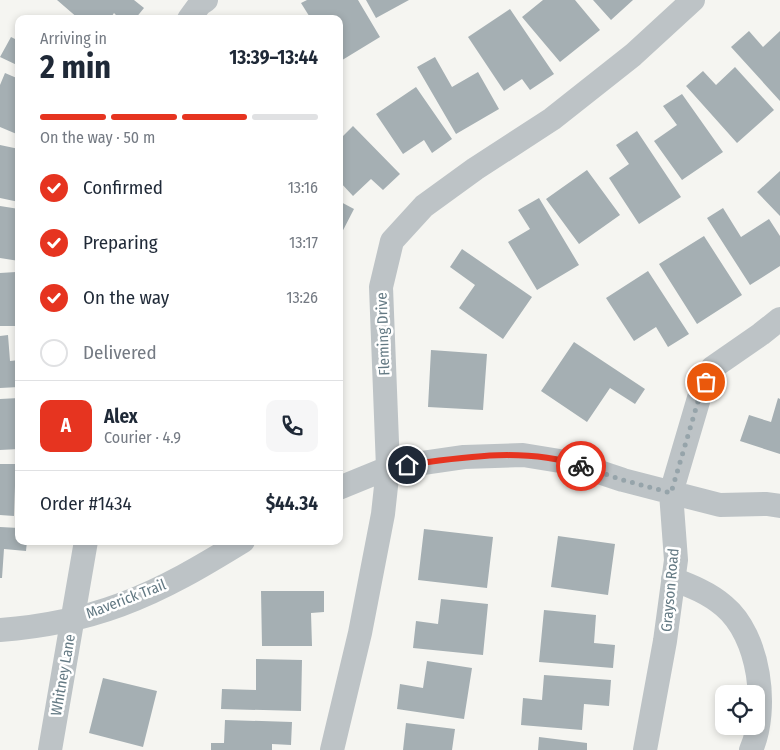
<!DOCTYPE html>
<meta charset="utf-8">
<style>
body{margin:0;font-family:"Fira Sans Condensed",sans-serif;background:#f6f6f7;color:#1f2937;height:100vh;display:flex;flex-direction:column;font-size:19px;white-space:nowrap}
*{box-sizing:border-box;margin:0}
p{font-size:16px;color:#747a83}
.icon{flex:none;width:28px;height:28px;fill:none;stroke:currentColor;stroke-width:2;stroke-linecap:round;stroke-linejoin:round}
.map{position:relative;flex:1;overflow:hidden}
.drawer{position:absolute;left:15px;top:15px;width:328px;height:530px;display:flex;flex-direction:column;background:#fff;border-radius:10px;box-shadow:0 2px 8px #0003}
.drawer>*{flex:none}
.fabs{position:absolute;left:715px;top:685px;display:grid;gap:10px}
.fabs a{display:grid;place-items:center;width:50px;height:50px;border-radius:10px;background:#fff;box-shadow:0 2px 8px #0003;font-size:25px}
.pin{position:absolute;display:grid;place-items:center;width:42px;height:42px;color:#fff;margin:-21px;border:2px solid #fff;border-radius:50%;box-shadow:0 1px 5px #0007}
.courier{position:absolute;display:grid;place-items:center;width:50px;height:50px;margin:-25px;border:4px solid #e63420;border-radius:50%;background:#fff;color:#222;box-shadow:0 1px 6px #0007}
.overview em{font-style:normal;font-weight:700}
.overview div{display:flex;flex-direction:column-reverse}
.overview{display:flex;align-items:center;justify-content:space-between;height:85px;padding:0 25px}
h1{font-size:32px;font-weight:700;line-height:38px}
.bar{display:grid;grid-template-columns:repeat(4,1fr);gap:8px 5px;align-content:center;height:60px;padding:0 25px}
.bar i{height:6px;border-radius:4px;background:#e0e1e3}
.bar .selected{background:#e63420}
.bar p{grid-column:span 4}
.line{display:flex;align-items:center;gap:12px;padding:0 25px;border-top:1px solid #e0e1e3}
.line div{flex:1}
.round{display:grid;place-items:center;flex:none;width:52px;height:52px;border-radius:10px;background:#f6f6f7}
ol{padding:0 25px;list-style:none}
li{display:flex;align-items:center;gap:15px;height:55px}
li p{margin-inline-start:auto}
li .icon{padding:5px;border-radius:50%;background:#e63420;color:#fff;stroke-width:4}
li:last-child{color:#747a83}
li i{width:28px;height:28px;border:2px solid #e0e1e3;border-radius:50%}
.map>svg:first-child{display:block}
</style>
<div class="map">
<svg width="780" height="750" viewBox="0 0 780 750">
<rect width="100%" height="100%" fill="#f5f5f1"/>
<path fill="#a5afb3" d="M 57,0 L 134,0 L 144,8 L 135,19 L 120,19 L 114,13 L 110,19 L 79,19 Z
M 307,0 L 358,0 L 380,37 L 339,62 L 339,19 L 311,19 L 301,3 Z
M 366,0 L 409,0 L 376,18 Z
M 543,0 L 575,0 L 600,30 L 560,62 L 522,17 Z
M 593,0 L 633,0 L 611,20 Z
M 510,9 L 554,74 L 530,90 L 522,79 L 504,91 L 468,37 Z
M 749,31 L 763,47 L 780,31 L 780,101 L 731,47 Z
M 11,37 L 19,41 L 19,66 L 0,57 Z
M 435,57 L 452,87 L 478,72 L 499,109 L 456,134 L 417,67 Z
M 735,67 L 774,110 L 737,143 L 686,86 L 703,71 L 716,85 Z
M 5,73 L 19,79 L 19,135 L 0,127 L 0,85 Z
M 416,87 L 452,139 L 432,153 L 424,140 L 403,154 L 376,114 Z
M 682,94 L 723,152 L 682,180 L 654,141 L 677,125 L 663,106 Z
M 353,126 L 400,174 L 383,190 L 371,179 L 353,196 L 339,181 L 339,140 Z
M 637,131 L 681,197 L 639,224 L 609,178 L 629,164 L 616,145 Z
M 0,145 L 19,149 L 19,202 L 0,198 Z
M 587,170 L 620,215 L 579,244 L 546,199 Z
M 780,171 L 780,216 L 757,192 Z
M 539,198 L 579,265 L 537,290 L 508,242 L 530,229 L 518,210 Z
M 339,201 L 354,209 L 339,238 Z
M 0,206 L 19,209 L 19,261 L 0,258 Z
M 723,208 L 741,237 L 769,219 L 780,236 L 780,266 L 750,285 L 707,218 Z
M 704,236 L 742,295 L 697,324 L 659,264 Z
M 462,249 L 532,297 L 503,339 L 459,308 L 475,285 L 450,267 Z
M 648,271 L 689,334 L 668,347 L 656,327 L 634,341 L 606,298 Z
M 16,272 L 18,326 L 0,326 L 0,273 Z
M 8,335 L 10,361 L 19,360 L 19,387 L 0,388 L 0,336 Z
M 574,342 L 645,389 L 635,404 L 610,388 L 587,422 L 541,391 Z
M 431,350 L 487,354 L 483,410 L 428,407 Z
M 19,398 L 19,449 L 0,450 L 0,399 Z
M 778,398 L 780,399 L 780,454 L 740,441 L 749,415 L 771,422 Z
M 0,464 L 19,464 L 19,486 L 15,486 L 14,516 L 0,515 Z
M 0,527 L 19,528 L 19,541 L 27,541 L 26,551 L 4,549 L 2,578 L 0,578 Z
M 424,529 L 493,537 L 487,588 L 418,580 Z
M 558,536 L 615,544 L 608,595 L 551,587 Z
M 261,591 L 324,591 L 324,612 L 311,613 L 312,646 L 262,646 Z
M 441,599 L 488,604 L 483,655 L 413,648 L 416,621 L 438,624 Z
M 544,610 L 596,615 L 594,643 L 615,645 L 613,668 L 539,662 Z
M 256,659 L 302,660 L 301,711 L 221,709 L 222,689 L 256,690 Z
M 427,661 L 472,668 L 464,719 L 397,709 L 400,684 L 423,688 Z
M 544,675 L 611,680 L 609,706 L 584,704 L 582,730 L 521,725 L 523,698 L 542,700 Z
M 103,678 L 157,691 L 143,747 L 89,733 Z
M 225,720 L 292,722 L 291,745 L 272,744 L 272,750 L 211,750 L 211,743 L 224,743 Z
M 406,723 L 455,729 L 452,750 L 403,750 Z
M 539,737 L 587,743 L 587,750 L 538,750 Z"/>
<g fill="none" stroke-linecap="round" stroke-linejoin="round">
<path stroke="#bdc3c6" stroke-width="24" d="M 189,19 L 200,4 L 206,0
M 339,488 L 388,468 L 464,457 L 523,455 L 572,463 L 623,480 L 720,505 L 767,504 L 780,506
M 673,579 C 691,586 709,593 724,606 C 760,636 769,709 751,750
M 0,630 C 40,627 82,619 120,605 C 164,589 204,565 243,541
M 50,750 L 86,541
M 332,750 L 360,633 L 383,514 L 388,468 L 381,287 L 392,241 L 424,206 L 475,169 L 552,119 L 633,55 L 693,0
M 645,750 L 665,641 L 676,560 L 671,493 L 699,398 L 712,368 L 761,334 L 780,319"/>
</g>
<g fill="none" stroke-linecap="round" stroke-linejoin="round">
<path stroke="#96a4aa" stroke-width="5" stroke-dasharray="0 9" d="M 581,466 L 623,480 L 671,493 L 699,398 L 706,382"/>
<path stroke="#e63420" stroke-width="6" d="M 407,465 C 463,457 526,447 581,466"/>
</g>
<g text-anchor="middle" stroke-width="5" stroke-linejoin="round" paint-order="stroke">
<g font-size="15" fill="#637983" stroke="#fff">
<text transform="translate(383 334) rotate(-92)" y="5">Fleming Drive</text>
<text transform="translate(670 590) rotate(-85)" y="5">Grayson Road</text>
<text transform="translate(126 599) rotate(-21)" y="5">Maverick Trail</text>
<text transform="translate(63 675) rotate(-80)" y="5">Whitney Lane</text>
</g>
</g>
</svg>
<div class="fabs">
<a><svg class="icon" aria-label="locate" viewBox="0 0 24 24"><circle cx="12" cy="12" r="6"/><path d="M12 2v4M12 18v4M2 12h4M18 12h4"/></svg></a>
</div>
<div class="pin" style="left:706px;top:382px;background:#ea580c"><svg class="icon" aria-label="bag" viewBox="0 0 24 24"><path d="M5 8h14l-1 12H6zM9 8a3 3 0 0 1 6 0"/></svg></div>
<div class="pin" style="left:407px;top:465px;background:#1f2937"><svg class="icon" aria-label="home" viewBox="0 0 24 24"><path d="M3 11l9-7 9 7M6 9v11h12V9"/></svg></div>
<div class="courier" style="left:581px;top:466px"><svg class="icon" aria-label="bike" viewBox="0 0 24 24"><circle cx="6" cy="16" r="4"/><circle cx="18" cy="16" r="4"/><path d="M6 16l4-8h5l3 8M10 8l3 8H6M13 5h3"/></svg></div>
<section class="drawer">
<div class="overview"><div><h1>2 min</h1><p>Arriving in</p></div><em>13:39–13:44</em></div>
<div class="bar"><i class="selected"></i><i class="selected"></i><i class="selected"></i><i></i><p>On the way · 50 m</p></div>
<ol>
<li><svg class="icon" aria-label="check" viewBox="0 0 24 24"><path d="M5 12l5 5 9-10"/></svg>Confirmed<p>13:16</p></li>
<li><svg class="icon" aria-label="check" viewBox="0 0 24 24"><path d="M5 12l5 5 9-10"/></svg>Preparing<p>13:17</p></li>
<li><svg class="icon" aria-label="check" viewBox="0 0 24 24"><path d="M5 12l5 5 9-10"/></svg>On the way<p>13:26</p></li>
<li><i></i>Delivered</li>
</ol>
<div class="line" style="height:90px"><b class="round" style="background:#e63420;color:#fff">A</b><div><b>Alex</b><p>Courier · 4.9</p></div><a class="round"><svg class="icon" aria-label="phone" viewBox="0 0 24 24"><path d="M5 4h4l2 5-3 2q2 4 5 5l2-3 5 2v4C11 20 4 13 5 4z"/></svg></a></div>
<div class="line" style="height:65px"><div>Order #1434</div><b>$44.34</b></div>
</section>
</div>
